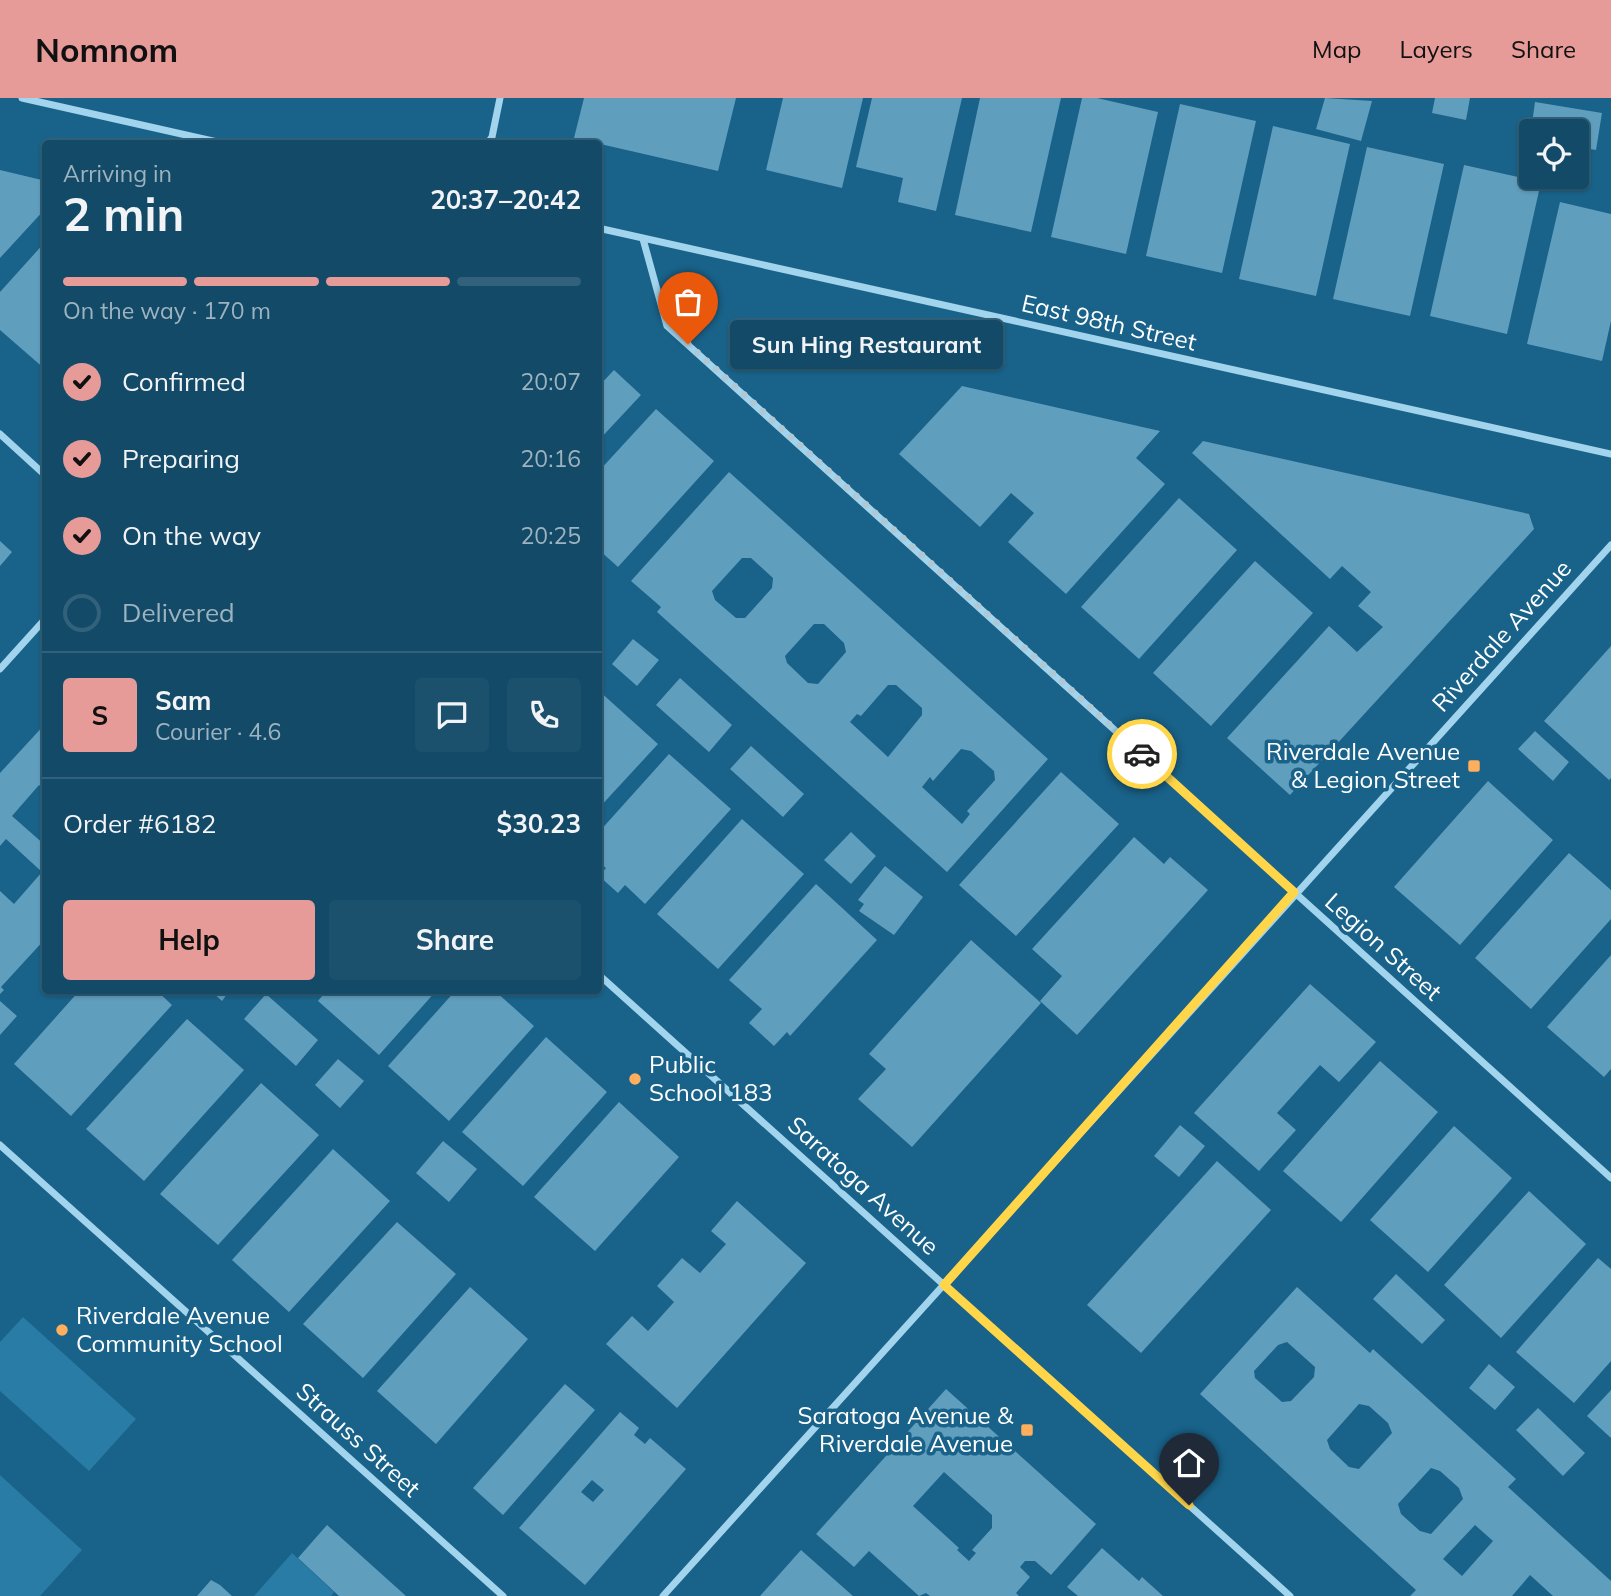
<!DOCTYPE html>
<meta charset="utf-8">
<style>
body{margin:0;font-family:Mulish,sans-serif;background:#1c516d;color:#f1f3f6;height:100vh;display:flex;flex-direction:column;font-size:26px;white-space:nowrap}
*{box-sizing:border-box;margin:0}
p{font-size:23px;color:#9db3c0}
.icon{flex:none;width:38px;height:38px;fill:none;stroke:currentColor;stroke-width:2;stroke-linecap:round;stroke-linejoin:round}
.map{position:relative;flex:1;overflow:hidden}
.sheet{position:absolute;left:42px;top:42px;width:560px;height:854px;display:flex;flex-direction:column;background:#134a67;border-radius:7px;box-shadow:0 2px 5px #0004,0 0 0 2px #32627b}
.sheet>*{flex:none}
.tools{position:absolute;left:1519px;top:21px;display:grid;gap:14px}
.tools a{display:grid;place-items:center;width:70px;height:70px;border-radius:7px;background:#134a67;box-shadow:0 2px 5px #0004,0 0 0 2px #32627b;font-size:35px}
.pin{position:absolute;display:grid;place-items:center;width:60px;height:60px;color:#fff;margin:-72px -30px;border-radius:50% 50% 50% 0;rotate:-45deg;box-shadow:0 0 7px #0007}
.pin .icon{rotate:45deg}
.courier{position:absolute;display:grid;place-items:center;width:70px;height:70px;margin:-35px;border:5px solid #ffd54a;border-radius:50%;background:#fff;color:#222;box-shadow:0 2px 9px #0007}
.bubble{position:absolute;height:49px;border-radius:7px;background:#134a67;box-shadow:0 2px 5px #0004,0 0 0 2px #32627b;font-size:23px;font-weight:700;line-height:49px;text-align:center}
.summary em{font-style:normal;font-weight:700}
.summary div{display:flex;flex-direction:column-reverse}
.summary{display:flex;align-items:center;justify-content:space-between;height:119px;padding:0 21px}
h1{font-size:46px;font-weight:700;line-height:52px}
.bar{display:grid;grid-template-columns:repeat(4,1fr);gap:10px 7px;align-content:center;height:84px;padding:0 21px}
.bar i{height:9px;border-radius:5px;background:#32627b}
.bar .active{background:#e69b98}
.bar p{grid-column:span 4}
.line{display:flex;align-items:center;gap:18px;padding:0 21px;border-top:2px solid #32627b}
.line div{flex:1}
.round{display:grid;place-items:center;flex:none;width:74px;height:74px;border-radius:7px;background:#1c516d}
ol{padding:0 21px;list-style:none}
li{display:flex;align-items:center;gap:21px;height:77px}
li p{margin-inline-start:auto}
li .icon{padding:7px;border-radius:50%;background:#e69b98;color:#111;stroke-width:4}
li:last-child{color:#9db3c0}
li i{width:38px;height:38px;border:4px solid #32627b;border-radius:50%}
.primary-button{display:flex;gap:14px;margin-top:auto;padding:14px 21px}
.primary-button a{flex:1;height:80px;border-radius:7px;background:#e69b98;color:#111;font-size:28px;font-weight:700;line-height:80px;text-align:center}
.primary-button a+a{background:#1c516d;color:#f1f3f6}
header{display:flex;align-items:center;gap:42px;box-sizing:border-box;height:98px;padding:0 35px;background:#e69b98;color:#111}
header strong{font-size:33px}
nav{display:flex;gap:38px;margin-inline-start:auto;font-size:24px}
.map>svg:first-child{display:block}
</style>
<header>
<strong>Nomnom</strong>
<nav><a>Map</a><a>Layers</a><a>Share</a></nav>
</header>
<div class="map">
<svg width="1611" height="1498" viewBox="0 0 1611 1498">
<rect width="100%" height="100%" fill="#196289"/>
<path fill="#297ca5" d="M 23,1219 L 136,1321 L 89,1373 L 0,1293 L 0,1244 Z
M 0,1377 L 82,1452 L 40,1498 L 0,1498 Z
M 292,1455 L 334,1494 L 331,1498 L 254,1498 Z"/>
<path fill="#609ebe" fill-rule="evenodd" d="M 584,0 L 736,0 L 718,73 L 574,40 Z
M 783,0 L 863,0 L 842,90 L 766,72 Z
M 872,0 L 962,0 L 936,113 L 898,104 L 903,80 L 856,69 Z
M 980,0 L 1061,0 L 1031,134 L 955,117 Z
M 1082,0 L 1097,0 L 1158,14 L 1126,156 L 1051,139 Z
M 1325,0 L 1372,3 L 1361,43 L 1316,31 Z
M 1435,0 L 1470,0 L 1466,22 L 1432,15 Z
M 1535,4 L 1602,15 L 1596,52 L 1577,49 L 1577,33 L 1531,33 Z
M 1180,6 L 1256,23 L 1222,175 L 1146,158 Z
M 1273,28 L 1350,46 L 1316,198 L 1239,181 Z
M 1367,49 L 1444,66 L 1410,218 L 1333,201 Z
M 1464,67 L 1541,84 L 1507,236 L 1430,218 Z
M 0,72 L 46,83 L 46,110 L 0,160 Z
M 1560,104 L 1611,116 L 1611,223 L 1602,263 L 1527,246 Z
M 46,143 L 46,272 L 0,232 L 0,194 Z
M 614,272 L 641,297 L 598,343 L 598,289 Z
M 962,288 L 1160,333 L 1136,360 L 1165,386 L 1066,496 L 1008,444 L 1034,415 L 1011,395 L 980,429 L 899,356 Z
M 656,311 L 714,363 L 618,469 L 598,451 L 598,374 Z
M 1203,343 L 1529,416 L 1534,431 L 1290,697 L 1227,640 L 1329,528 L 1357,554 L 1383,529 L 1358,508 L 1371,494 L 1342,468 L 1330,481 L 1192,355 Z
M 729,374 L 1048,661 L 947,774 L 657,514 L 661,509 L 631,483 ZM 742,460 L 751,460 L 773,480 L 772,490 L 745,520 L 736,520 L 715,502 L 712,493 ZM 814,526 L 824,526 L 844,545 L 846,554 L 818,586 L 808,585 L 787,565 L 785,558 ZM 888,587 L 896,587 L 922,610 L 922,617 L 888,659 L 850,624 L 857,616 L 861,618 ZM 961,651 L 971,653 L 994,673 L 995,682 L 967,713 L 970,716 L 962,726 L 922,689 L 930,679 L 933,683 Z
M 1179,400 L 1237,452 L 1139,561 L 1081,509 Z
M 0,443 L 12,454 L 0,468 Z
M 1255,463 L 1313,515 L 1211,628 L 1153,575 Z
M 633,541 L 659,562 L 637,588 L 612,566 Z
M 1611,548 L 1611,680 L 1609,682 L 1544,623 Z
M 680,580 L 732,627 L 709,654 L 656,607 Z
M 598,592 L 658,646 L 598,711 Z
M 46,625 L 46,693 L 39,687 L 12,718 L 46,748 L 46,840 L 1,889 L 4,892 L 0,896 L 0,793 L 14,806 L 42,774 L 6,741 L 0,748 L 0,675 Z
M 1535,633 L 1569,664 L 1553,683 L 1518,651 Z
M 751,648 L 804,696 L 783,719 L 730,671 Z
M 669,656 L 731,711 L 645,806 L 625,787 L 618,795 L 599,778 L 606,770 L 598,764 L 598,735 Z
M 1061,674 L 1119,726 L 1016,838 L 959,787 Z
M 1488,683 L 1553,742 L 1460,847 L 1394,789 Z
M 742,721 L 804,776 L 718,871 L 657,816 Z
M 851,734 L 876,758 L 851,786 L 824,762 Z
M 1134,739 L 1164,766 L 1170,759 L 1208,792 L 1077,937 L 1040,903 L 1062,878 L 1032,851 Z
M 1569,755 L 1611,792 L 1611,821 L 1531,911 L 1475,860 Z
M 885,768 L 923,799 L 894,837 L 859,813 L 864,806 L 858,802 Z
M 816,786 L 877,842 L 790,938 L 787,934 L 774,948 L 749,925 L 762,911 L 729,882 Z
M 971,842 L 1041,905 L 912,1049 L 858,1001 L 886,971 L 869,956 Z
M 1611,857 L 1611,971 L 1604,979 L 1547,929 Z
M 1310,886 L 1376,944 L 1339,984 L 1320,967 L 1277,1015 L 1296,1032 L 1259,1073 L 1194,1015 Z
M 80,892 L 156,892 L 172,907 L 71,1018 L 14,966 Z
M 210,892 L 230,892 L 222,903 Z
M 327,892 L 437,892 L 379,957 L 318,903 Z
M 456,892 L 494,892 L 534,928 L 449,1023 L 388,968 Z
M 266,896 L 318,942 L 296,968 L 244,921 Z
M 0,903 L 17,918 L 0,937 Z
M 187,921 L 244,972 L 144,1083 L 86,1031 Z
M 546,939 L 607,994 L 523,1088 L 462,1034 Z
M 338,961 L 364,983 L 340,1010 L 315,987 Z
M 1380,963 L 1438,1014 L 1341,1124 L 1283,1073 Z
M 261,985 L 319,1037 L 218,1147 L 160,1096 Z
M 619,1004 L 679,1059 L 595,1153 L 534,1099 Z
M 1180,1027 L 1205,1048 L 1179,1079 L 1154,1058 Z
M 1454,1028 L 1512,1080 L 1428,1174 L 1370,1122 Z
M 443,1043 L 477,1071 L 449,1104 L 416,1075 Z
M 333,1051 L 390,1103 L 289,1214 L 232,1162 Z
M 1217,1063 L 1271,1112 L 1141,1255 L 1087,1207 Z
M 1529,1093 L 1586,1146 L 1501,1240 L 1444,1187 Z
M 737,1103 L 806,1165 L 677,1310 L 606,1246 L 632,1218 L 648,1233 L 674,1204 L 657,1188 L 682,1160 L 700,1175 L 726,1146 L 711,1133 Z
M 397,1124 L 456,1176 L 363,1280 L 303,1226 Z
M 1598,1160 L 1611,1171 L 1611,1263 L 1574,1305 L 1516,1254 Z
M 1396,1176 L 1445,1222 L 1422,1246 L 1373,1201 Z
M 470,1189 L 528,1241 L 436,1346 L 377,1293 Z
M 1297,1189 L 1370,1255 L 1373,1251 L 1516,1381 L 1508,1389 L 1611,1483 L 1611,1498 L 1553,1498 L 1530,1477 L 1512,1498 L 1410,1498 L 1416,1492 L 1200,1296 ZM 1287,1244 L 1315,1269 L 1314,1279 L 1291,1303 L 1282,1304 L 1255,1280 L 1254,1273 L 1278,1247 ZM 1359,1306 L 1369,1308 L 1388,1325 L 1392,1335 L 1359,1371 L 1349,1369 L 1330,1351 L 1327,1342 ZM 1431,1370 L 1440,1373 L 1459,1390 L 1463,1401 L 1431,1436 L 1420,1433 L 1401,1416 L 1398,1406 ZM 1475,1427 L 1493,1443 L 1462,1478 L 1443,1461 Z
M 1489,1266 L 1515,1289 L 1495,1312 L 1469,1290 Z
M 565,1286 L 595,1312 L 503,1417 L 473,1390 Z
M 946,1291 L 1096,1426 L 1051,1477 L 1035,1463 L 1025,1463 L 1020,1469 L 1030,1479 L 1016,1495 L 1019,1498 L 930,1498 L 926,1495 L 919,1498 L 869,1453 L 854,1469 L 816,1436 ZM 944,1374 L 992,1417 L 992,1430 L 972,1452 L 976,1455 L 969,1463 L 957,1452 L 959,1450 L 913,1408 Z
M 1611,1292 L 1611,1340 L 1587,1318 Z
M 1538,1310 L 1585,1355 L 1563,1378 L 1516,1332 Z
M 620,1314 L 639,1330 L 634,1337 L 645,1346 L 650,1340 L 686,1371 L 585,1487 L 519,1430 ZM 592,1382 L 604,1392 L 593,1404 L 581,1394 Z
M 327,1427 L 406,1498 L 339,1498 L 298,1460 Z
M 1102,1450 L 1139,1483 L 1142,1479 L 1163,1498 L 1078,1498 L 1067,1489 Z
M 801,1452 L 853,1498 L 760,1498 Z
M 211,1482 L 220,1487 L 232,1498 L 197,1498 Z"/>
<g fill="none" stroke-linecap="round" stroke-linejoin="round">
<path stroke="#a2d4ed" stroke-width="7" d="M 22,0 L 226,46
M 487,46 L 492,39 L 500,0
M 598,130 L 1611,356
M 643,141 L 667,228 L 1611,1080
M 0,336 L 46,378
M 0,571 L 46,520
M 598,876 L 1290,1498
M 0,1047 L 503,1498
M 663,1498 L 1611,447"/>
</g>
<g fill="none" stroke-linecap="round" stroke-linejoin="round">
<path stroke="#aec8d6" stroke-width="7" stroke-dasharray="0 12.6" d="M 688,246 L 1142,656"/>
<path stroke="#ffd54a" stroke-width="9" d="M 1142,656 L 1294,794 L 944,1187 L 1189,1407"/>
</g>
<g fill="#ffae5e" stroke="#196289" stroke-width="2.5">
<rect x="1467" y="661" width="14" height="14" rx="3.5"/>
<circle cx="635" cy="981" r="7"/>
<circle cx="62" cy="1232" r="7"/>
<rect x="1020" y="1325" width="14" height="14" rx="3.5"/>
</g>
<g text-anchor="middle" stroke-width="7" stroke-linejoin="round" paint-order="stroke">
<g font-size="24" fill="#fff" stroke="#196289">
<text transform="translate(1109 225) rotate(13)" y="8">East 98th Street</text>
<text transform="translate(1502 538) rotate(-48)" y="8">Riverdale Avenue</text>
<text transform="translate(1383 849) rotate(42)" y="8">Legion Street</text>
<text transform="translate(863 1088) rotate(42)" y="8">Saratoga Avenue</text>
<text transform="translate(358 1342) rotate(42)" y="8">Strauss Street</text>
</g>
<g font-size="24" fill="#fff" stroke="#196289" text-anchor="end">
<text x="1460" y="662">Riverdale Avenue<tspan x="1460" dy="28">&amp; Legion Street</tspan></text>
<text x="649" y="975" text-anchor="start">Public<tspan x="649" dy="28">School 183</tspan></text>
<text x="76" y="1226" text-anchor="start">Riverdale Avenue<tspan x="76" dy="28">Community School</tspan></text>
<text x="1013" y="1326">Saratoga Avenue &amp;<tspan x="1013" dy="28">Riverdale Avenue</tspan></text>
</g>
</g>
</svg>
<div class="tools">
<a><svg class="icon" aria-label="locate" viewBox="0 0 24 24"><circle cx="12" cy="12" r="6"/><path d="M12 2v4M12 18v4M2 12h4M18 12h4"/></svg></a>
</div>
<div class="pin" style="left:688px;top:246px;background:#ea580c"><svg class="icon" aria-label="bag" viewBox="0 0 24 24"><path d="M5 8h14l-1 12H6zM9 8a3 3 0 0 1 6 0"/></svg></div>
<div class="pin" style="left:1189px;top:1407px;background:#1f2937"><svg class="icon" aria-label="home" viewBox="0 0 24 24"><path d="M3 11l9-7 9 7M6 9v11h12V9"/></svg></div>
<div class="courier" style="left:1142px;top:656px"><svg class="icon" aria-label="car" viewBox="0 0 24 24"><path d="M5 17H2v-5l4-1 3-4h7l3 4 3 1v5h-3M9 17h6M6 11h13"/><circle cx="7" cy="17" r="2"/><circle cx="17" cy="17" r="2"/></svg></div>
<div class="bubble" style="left:730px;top:222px;width:273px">Sun Hing Restaurant</div>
<section class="sheet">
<div class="summary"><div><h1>2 min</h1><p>Arriving in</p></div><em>20:37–20:42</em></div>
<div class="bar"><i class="active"></i><i class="active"></i><i class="active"></i><i></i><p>On the way · 170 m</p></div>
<ol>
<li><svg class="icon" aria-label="check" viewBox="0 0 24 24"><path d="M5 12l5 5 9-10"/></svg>Confirmed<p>20:07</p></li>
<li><svg class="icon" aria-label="check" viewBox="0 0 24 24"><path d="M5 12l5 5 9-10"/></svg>Preparing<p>20:16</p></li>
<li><svg class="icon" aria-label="check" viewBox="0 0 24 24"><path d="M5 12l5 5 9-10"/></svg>On the way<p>20:25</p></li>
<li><i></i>Delivered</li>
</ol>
<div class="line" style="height:126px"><b class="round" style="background:#e69b98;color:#111">S</b><div><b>Sam</b><p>Courier · 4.6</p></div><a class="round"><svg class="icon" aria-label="chat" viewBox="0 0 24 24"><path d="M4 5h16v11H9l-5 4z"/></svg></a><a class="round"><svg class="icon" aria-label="phone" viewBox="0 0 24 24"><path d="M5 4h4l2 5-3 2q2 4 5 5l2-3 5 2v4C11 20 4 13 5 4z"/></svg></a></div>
<div class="line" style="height:91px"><div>Order #6182</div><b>$30.23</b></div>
<div class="primary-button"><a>Help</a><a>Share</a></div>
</section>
</div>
